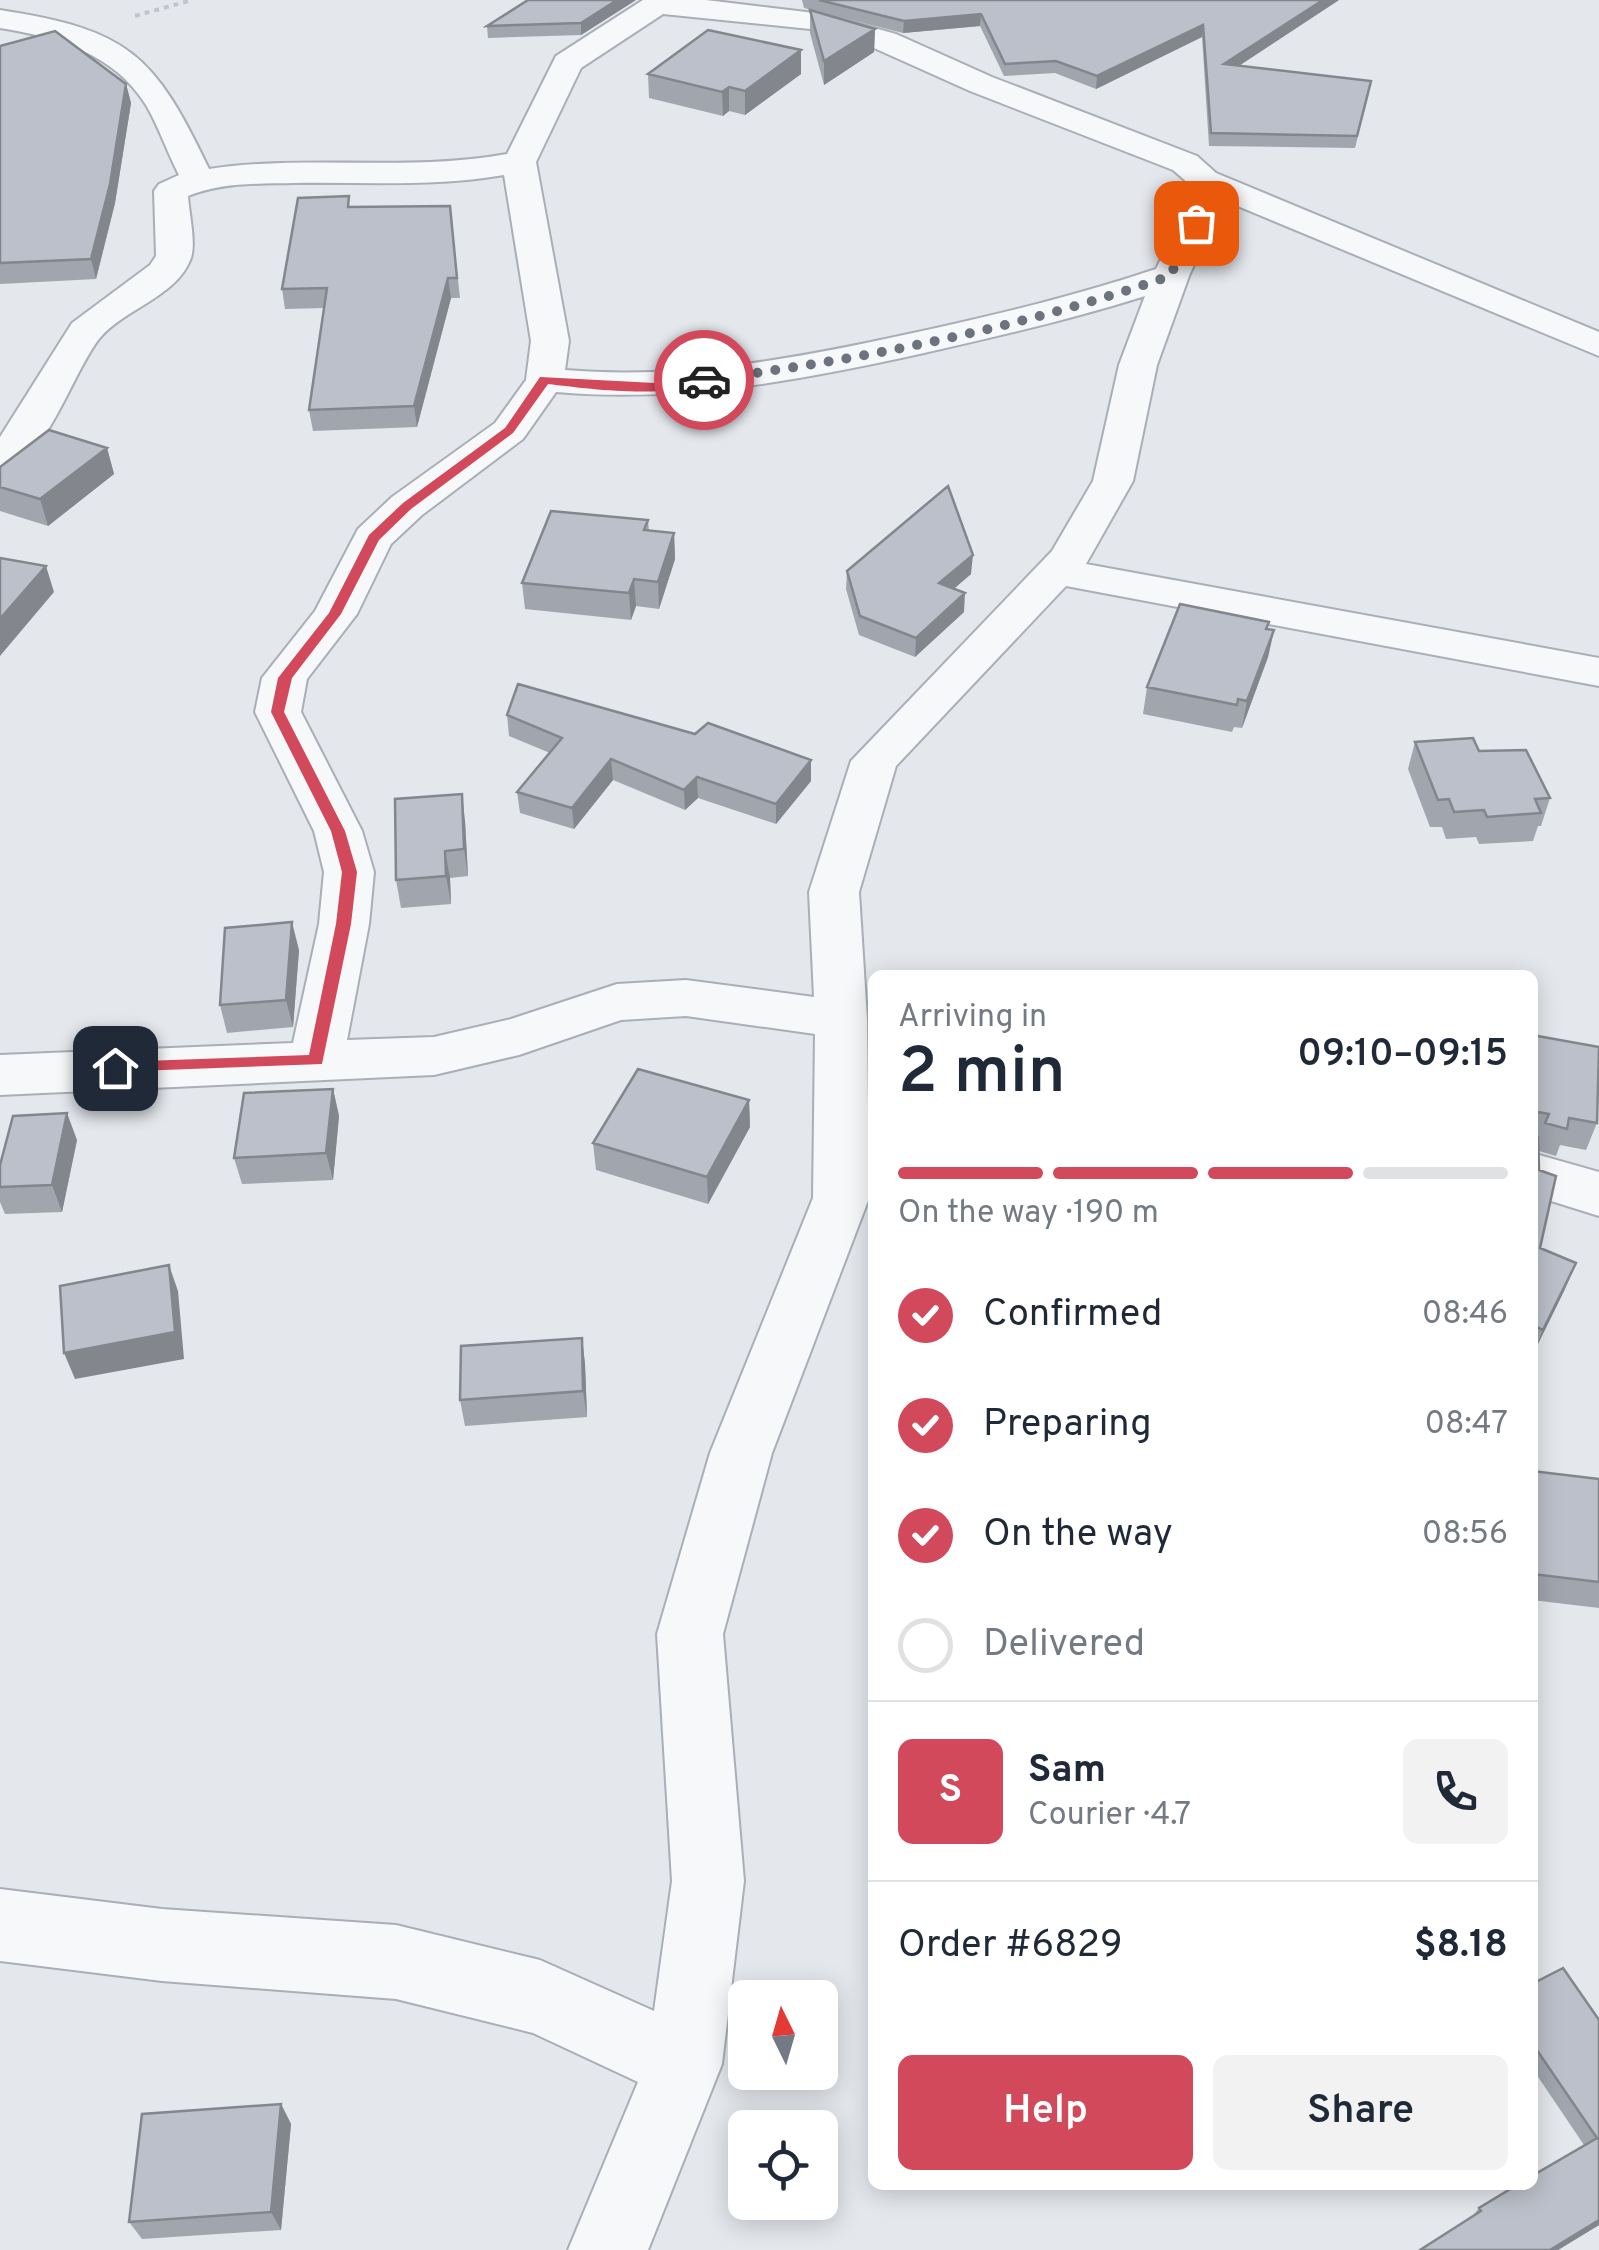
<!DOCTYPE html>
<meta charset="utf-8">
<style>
body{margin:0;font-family:Overpass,sans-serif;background:#f2f2f3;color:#1f2937;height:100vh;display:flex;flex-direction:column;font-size:38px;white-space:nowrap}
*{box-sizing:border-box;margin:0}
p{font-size:32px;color:#747a83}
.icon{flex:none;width:55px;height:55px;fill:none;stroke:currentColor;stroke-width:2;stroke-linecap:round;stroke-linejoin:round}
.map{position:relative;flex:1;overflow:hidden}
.sheet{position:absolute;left:868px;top:970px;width:670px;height:1220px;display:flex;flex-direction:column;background:#fff;border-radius:15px;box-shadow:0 5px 25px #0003}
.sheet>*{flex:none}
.needle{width:65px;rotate:355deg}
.fabs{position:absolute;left:728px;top:1980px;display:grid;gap:20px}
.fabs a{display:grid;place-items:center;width:110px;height:110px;border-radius:15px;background:#fff;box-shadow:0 5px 25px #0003;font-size:50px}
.pin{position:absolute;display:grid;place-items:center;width:85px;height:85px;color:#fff;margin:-42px;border-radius:20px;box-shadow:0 5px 15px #0006}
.courier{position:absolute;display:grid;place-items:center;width:100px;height:100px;margin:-50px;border:8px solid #d1495b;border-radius:50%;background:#fff;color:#222;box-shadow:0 2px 12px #0007}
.overview em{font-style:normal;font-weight:600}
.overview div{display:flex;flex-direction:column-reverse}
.overview{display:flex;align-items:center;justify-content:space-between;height:170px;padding:0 30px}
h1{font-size:65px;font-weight:600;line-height:75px}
.bar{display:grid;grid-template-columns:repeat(4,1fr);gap:15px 10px;align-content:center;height:120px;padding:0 30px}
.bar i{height:12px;border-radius:8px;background:#e0e1e3}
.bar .selected{background:#d1495b}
.bar p{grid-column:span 4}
.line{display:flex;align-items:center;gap:25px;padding:0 30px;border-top:2px solid #e0e1e3}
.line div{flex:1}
.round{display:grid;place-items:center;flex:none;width:105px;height:105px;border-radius:15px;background:#f2f2f3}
ol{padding:0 30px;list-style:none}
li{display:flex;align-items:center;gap:30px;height:110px}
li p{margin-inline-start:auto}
li .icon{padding:10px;border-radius:50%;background:#d1495b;color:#fff;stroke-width:4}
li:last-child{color:#747a83}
li i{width:55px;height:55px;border:5px solid #e0e1e3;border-radius:50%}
.button{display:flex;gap:20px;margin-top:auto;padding:20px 30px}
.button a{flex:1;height:115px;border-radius:15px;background:#d1495b;color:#fff;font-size:40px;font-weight:600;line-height:115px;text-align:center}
.button a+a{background:#f2f2f3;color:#1f2937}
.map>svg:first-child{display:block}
</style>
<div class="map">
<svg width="1599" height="2250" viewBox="0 0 1599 2250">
<rect width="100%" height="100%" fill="#e4e7ec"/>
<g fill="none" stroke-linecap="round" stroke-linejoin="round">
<defs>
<path id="street" d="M 643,0 L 706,0 L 823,14 L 896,34 L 992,77 L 1197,156 L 1216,173 L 1599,332 L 1599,356 L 1223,200 L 1189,276 L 1157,365 L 1133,481 L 1086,564 L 1599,658 L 1599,686 L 1066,586 L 896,766 L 859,892 L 867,1019 L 869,1198 L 772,1453 L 723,1634 L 744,1881 L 722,2064 L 648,2250 L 568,2250 L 638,2082 L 533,2033 L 396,1999 L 162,1981 L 0,1961 L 0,1889 L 162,1909 L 396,1925 L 540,1960 L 654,2011 L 672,1881 L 657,1634 L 710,1453 L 813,1198 L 815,1034 L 686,1016 L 621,1020 L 519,1055 L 434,1075 L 0,1095 L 0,1055 L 293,1043 L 319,924 L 324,872 L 314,831 L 255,712 L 262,678 L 315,611 L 358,529 L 392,497 L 495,423 L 526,380 L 531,341 L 504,175 C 436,187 364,182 295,183 C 260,184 221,182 188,196 C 189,213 196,242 191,258 C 177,297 123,309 99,339 C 71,375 46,463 0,474 L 0,437 L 72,323 L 150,265 L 156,256 L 154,191 L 159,184 L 179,175 C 167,152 159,127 146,105 C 114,53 56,37 0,28 L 0,10 C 129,30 154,54 209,169 C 308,154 409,172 507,154 L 556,56 ZM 663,14 L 810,29 L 874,48 L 970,91 L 1173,170 L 1188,183 L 1191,196 L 1156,269 C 1076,296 995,315 913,333 C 799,358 683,380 565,370 L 569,341 L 536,162 L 581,68 ZM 1145,296 L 1119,365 L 1093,481 L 1052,551 L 851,761 L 809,892 L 814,997 L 686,980 L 617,984 L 511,1019 L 434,1037 L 347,1040 L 369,924 L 374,872 L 362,831 L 301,712 L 307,679 L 357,614 L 391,544 L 422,515 L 523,439 L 556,392 C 681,403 802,380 924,353 C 998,336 1073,319 1145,296 Z
M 1532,1153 L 1599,1172 L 1599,1216 L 1532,1195 Z"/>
</defs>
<use href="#street" stroke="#a9aeb7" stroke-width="4"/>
<path stroke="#c2c5cb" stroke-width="4" stroke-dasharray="5 5" stroke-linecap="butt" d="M 135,16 L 192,0"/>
<use href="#street" fill="#f7f8fa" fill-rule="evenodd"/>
</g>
<path fill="#a1a5ae" d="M 636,0 L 581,35 L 488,38 L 487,26 Z
M 802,0 L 1339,0 L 1239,66 L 1369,93 L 1355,148 L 1209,146 L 1202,37 L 1096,89 L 1055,73 L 1004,76 L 980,26 L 903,33 L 804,8 Z
M 810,10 L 875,29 L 874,52 L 824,85 L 810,33 Z
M 0,46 L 126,84 L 131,103 L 115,203 L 96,279 L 0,284 Z
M 648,74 L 801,74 L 745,115 L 729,111 L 723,116 L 649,98 Z
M 450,206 L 460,298 L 451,298 L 417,427 L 313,431 L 309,410 L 324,308 L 285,309 L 282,289 L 350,207 Z
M 107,448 L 114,474 L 48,526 L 0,511 L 0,467 Z
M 648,520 L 649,531 L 674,533 L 675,559 L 659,609 L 636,606 L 631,620 L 525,609 L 522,583 Z
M 847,571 L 971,574 L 954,589 L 964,612 L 915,657 L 859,635 L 846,589 Z
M 1269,622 L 1267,629 L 1274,630 L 1268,657 L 1242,728 L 1234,727 L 1232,732 L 1143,714 L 1147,687 Z
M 507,715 L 695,734 L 811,760 L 811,781 L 776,824 L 698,798 L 685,810 L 613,780 L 574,829 L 520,813 L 517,792 L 550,753 L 509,736 Z
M 1415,742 L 1479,751 L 1550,798 L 1541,826 L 1538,826 L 1533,841 L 1479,844 L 1476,837 L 1446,839 L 1442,827 L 1430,827 L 1408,769 Z
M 465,821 L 468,876 L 450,878 L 451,904 L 401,908 L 396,880 Z
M 299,950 L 293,1027 L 227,1033 L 220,1005 Z
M 1532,1035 L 1597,1123 L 1586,1150 L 1560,1145 L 1556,1156 L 1539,1151 L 1540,1248 L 1565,1289 L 1532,1356 L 1532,1148 L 1536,1141 L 1532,1140 Z
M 333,1089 L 339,1116 L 333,1180 L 242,1184 L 234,1158 Z
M 749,1100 L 750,1127 L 708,1204 L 596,1170 L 593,1143 Z
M 77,1140 L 62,1212 L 5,1214 L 0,1202 L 0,1165 Z
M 582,1338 L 585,1364 L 587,1417 L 465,1426 L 460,1400 Z
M 1532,1471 L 1599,1479 L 1599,1608 L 1532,1600 Z
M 1532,1984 L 1599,2020 L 1599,2225 L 1558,2250 L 1420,2250 L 1472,2217 L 1479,2208 L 1584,2145 L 1532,2068 Z
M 281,2104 L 291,2124 L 281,2230 L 142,2239 L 129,2222 Z"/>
<path fill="#83868d" d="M 617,0 L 636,0 L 581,35 L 581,23 Z
M 1323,0 L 1339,0 L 1223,76 L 1224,64 Z
M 981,14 L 980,26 L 903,33 L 904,21 Z
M 1203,25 L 1202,37 L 1096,89 L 1097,76 Z
M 875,29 L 874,52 L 824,85 L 824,61 Z
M 801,50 L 801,74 L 745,115 L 745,91 Z
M 126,84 L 131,103 L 115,203 L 96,279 L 91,259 Z
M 729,87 L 729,111 L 723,116 L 722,92 Z
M 448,278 L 451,298 L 417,427 L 414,406 Z
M 107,448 L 114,474 L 48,526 L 40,499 Z
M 674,533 L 675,559 L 659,609 L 658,582 Z
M 973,555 L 971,574 L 938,602 L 939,583 Z
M 46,566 L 54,592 L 0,656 L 0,619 Z
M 634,579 L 636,606 L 631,620 L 629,593 Z
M 965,593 L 964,612 L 915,657 L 916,638 Z
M 1274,630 L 1268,657 L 1242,728 L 1247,701 Z
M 611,759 L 613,780 L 574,829 L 572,808 Z
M 811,760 L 811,781 L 776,824 L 776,804 Z
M 697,777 L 698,798 L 685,810 L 684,790 Z
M 462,794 L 465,821 L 468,876 L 464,849 Z
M 445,851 L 450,878 L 451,904 L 446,876 Z
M 292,922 L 299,950 L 293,1027 L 286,1000 Z
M 333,1089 L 339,1116 L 333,1180 L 326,1153 Z
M 749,1100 L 750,1127 L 708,1204 L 707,1177 Z
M 67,1113 L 77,1140 L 62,1212 L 52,1185 Z
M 1576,1263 L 1565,1289 L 1532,1356 L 1543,1330 Z
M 169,1265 L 178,1291 L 184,1359 L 75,1379 L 64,1353 Z
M 582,1338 L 585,1364 L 587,1417 L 583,1391 Z
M 281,2104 L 291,2124 L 281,2230 L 271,2212 Z
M 1599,2220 L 1599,2225 L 1558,2250 L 1550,2250 Z"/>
<path fill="#bbc0ca" stroke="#83868d" stroke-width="2.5" d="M 528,0 L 617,0 L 581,23 L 487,26 Z
M 819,0 L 1323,0 L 1224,64 L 1371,81 L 1357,136 L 1211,133 L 1203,25 L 1097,76 L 1056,61 L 1005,64 L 981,14 L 904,21 Z
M 810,10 L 875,29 L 824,61 Z
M 708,30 L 801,50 L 745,91 L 729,87 L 722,92 L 648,74 Z
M 55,31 L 126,84 L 110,184 L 91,259 L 0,263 L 0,46 Z
M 349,196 L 348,207 L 450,206 L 457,278 L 448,278 L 414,406 L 309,410 L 327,288 L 282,289 L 298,198 Z
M 49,430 L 107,448 L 40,499 L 0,487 L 0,467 Z
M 948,486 L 973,555 L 939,583 L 965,593 L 916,638 L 860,616 L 847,571 Z
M 551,511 L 648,520 L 644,530 L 674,533 L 658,582 L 634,579 L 629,593 L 522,583 Z
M 0,558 L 46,566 L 0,619 Z
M 1180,604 L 1269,622 L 1266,629 L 1274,630 L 1247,701 L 1238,699 L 1237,705 L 1147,687 Z
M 518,684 L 695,734 L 708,723 L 811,760 L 776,804 L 697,777 L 684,790 L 611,759 L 572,808 L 517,792 L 562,738 L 507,715 Z
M 1473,738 L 1479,751 L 1526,750 L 1550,798 L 1535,799 L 1541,813 L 1487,817 L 1484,810 L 1454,812 L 1449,799 L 1438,800 L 1415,742 Z
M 462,794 L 464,849 L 445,851 L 446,876 L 396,880 L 395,799 Z
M 292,922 L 286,1000 L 220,1005 L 225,928 Z
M 1532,1035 L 1599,1047 L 1597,1123 L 1569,1118 L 1567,1129 L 1545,1123 L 1549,1114 L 1532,1111 Z
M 638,1069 L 749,1100 L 707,1177 L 593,1143 Z
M 333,1089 L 326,1153 L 234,1158 L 244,1093 Z
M 67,1113 L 52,1185 L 0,1187 L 0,1165 L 13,1116 Z
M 1538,1136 L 1539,1170 L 1556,1176 L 1540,1248 L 1576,1263 L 1543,1330 L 1532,1325 L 1532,1148 Z
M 169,1265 L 175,1332 L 64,1353 L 60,1286 Z
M 582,1338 L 583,1391 L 460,1400 L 461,1346 Z
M 1532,1471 L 1599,1479 L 1599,1582 L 1532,1574 Z
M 1563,1968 L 1599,2020 L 1599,2220 L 1550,2250 L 1420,2250 L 1481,2211 L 1479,2208 L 1517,2185 L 1532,2185 L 1532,2176 L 1597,2138 L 1532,2043 L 1532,1984 Z
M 281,2104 L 271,2212 L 129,2222 L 142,2114 Z"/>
<path fill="#d1495b" d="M 540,377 L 655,383 L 704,377 L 709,380 C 671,400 591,389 548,384 L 513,433 L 411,509 L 379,540 L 341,614 L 292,678 L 284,712 L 345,831 L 357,872 L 351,924 L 322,1064 L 110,1072 L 110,1064 L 115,1062 L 309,1055 L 336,924 L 342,872 L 331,831 L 271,712 L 278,678 L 329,613 L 369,535 L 403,503 L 505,428 Z"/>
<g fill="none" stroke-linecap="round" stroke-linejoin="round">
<path stroke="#6c737f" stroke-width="10" stroke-dasharray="0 18" d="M 704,380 C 861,360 1021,328 1170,276 L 1196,223"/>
</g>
</svg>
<div class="fabs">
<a><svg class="needle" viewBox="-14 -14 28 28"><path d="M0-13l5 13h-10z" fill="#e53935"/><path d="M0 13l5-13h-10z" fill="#747a83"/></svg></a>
<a><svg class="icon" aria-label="locate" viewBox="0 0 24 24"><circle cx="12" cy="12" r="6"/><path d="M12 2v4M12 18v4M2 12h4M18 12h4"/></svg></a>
</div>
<div class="pin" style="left:1196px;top:223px;background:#ea580c"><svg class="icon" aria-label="bag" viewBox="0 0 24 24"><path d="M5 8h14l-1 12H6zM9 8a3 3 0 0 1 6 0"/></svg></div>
<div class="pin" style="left:115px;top:1068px;background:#1f2937"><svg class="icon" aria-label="home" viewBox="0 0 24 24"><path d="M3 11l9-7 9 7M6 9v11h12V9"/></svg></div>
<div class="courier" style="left:704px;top:380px"><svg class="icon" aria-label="car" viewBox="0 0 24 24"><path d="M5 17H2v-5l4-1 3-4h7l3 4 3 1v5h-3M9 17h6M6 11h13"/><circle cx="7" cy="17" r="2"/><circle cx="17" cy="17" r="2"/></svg></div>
<section class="sheet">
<div class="overview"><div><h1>2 min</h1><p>Arriving in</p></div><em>09:10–09:15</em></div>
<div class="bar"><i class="selected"></i><i class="selected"></i><i class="selected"></i><i></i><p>On the way · 190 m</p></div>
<ol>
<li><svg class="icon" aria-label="check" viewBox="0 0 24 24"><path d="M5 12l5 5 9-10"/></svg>Confirmed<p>08:46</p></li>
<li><svg class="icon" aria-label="check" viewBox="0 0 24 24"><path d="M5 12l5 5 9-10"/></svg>Preparing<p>08:47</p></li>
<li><svg class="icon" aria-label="check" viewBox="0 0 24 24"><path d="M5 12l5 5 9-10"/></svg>On the way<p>08:56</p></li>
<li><i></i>Delivered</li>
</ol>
<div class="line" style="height:180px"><b class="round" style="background:#d1495b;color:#fff">S</b><div><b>Sam</b><p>Courier · 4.7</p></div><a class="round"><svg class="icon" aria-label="phone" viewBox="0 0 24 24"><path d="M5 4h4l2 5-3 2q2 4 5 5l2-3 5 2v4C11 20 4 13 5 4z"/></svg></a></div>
<div class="line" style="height:130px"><div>Order #6829</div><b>$8.18</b></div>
<div class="button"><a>Help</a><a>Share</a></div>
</section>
</div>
